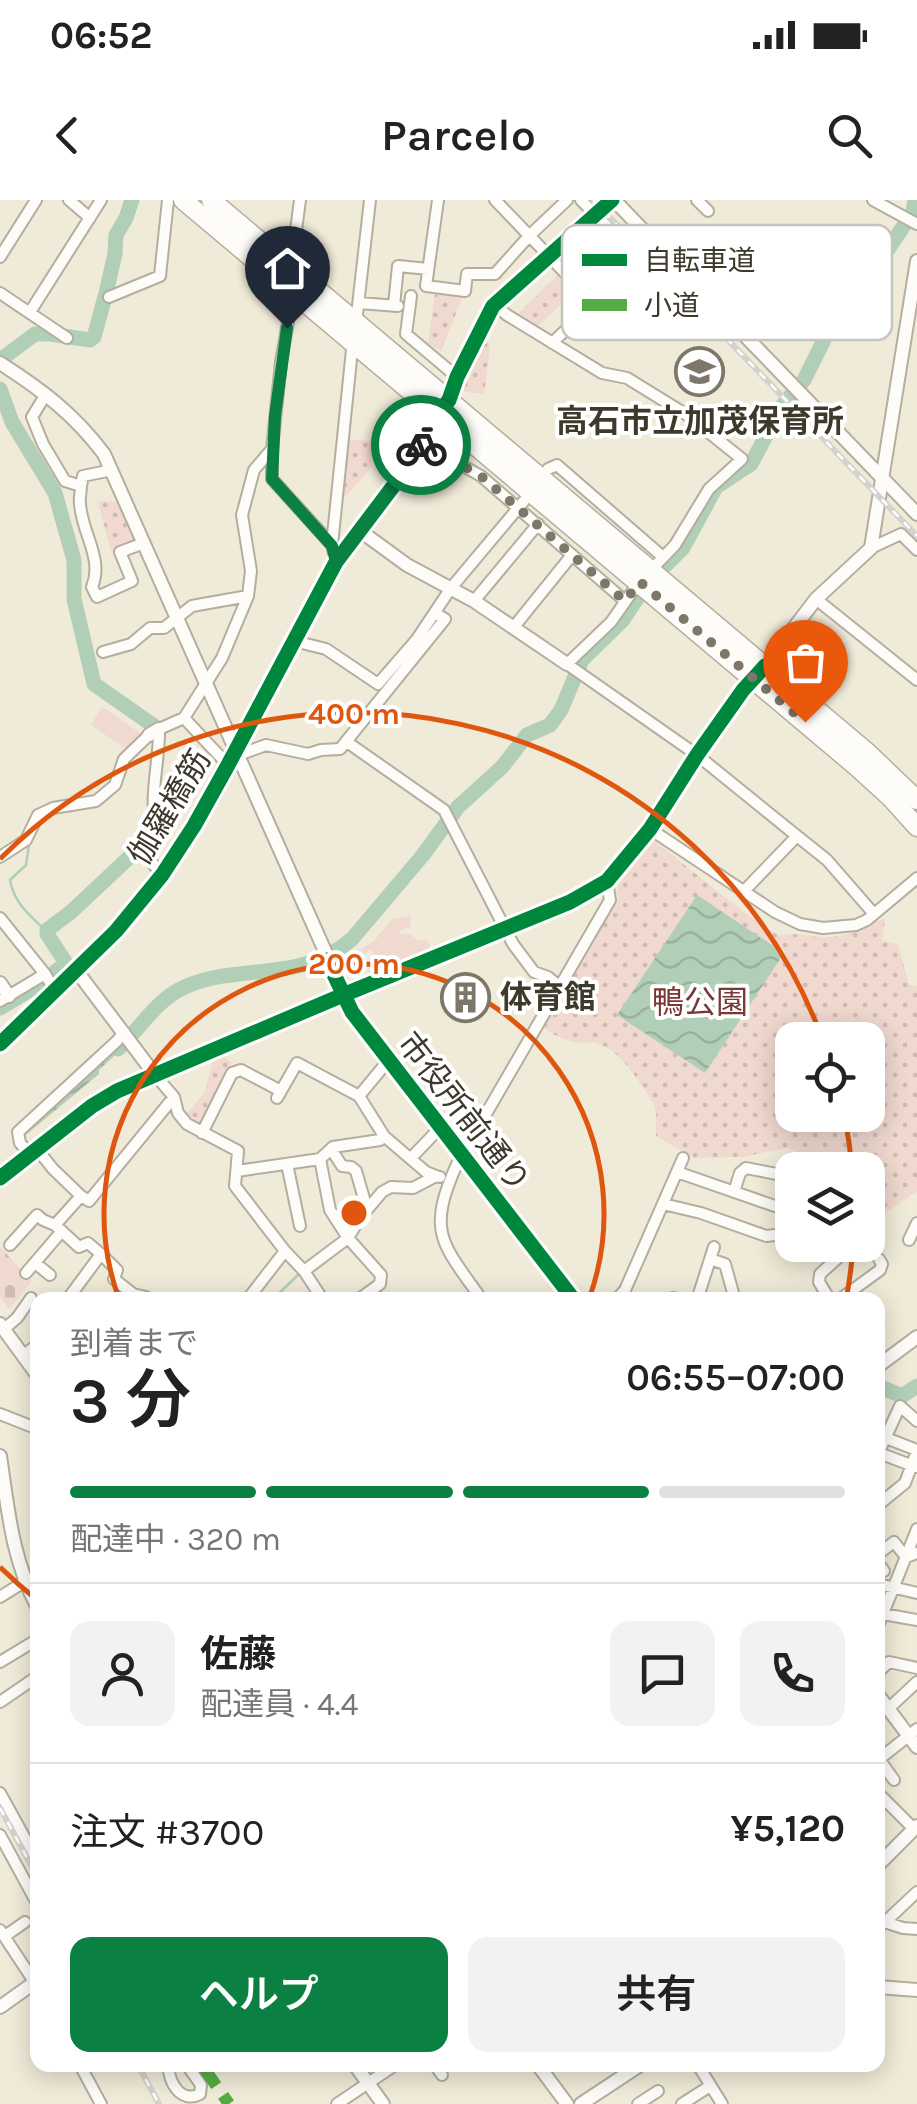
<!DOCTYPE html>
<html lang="ja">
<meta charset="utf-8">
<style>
body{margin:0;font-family:Karla,"Noto Sans JP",sans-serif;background:#f2f2f2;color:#222;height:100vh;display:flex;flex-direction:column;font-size:38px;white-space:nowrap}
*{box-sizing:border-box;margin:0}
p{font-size:32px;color:#767676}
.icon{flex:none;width:55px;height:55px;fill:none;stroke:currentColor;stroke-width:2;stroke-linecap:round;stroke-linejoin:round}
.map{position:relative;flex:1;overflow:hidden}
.sheet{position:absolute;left:30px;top:1092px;width:855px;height:780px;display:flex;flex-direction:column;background:#fff;border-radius:20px;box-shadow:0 5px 25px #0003}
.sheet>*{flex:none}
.tools{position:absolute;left:775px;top:822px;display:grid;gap:20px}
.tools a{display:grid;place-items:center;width:110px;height:110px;border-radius:20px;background:#fff;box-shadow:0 5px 25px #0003;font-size:50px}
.pin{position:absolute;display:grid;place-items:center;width:85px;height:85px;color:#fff;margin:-102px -42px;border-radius:50% 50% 50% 0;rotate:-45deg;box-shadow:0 0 10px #0007}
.pin .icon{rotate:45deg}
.courier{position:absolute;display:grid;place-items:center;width:100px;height:100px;margin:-50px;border:8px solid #0b8043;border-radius:50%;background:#fff;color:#222;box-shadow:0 2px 12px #0007}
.summary em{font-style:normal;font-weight:600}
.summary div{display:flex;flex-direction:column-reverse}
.summary{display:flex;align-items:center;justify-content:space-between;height:170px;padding:0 40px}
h1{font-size:65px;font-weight:600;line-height:75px}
.bar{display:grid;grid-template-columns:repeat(4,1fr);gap:15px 10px;align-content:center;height:120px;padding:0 40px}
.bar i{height:12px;border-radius:8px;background:#e0e0e0}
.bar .selected{background:#0b8043}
.bar p{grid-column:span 4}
.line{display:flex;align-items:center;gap:25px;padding:0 40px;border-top:2px solid #e0e0e0}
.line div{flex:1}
.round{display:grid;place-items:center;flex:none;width:105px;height:105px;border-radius:20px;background:#f2f2f2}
.cta{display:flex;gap:20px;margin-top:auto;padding:20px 40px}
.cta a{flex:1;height:115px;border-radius:20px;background:#0b8043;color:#fff;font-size:40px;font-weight:600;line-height:115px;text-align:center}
.cta a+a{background:#f2f2f2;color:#222}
.status{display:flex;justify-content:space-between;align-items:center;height:70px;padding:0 50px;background:#fff;direction:ltr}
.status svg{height:28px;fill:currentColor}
header{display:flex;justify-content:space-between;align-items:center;height:130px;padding:0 40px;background:#fff;font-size:45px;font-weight:600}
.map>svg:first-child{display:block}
</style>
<div class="status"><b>06:52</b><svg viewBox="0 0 49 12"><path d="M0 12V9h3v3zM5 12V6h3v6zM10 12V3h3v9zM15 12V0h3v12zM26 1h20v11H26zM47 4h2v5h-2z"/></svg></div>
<header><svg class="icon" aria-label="back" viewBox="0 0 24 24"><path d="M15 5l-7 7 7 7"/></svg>Parcelo<svg class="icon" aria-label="search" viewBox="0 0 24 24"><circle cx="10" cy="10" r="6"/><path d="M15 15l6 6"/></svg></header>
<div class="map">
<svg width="917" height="1904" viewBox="0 0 917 1904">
<defs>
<pattern id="cemetery-stones" width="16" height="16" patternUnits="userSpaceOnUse" patternTransform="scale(2.5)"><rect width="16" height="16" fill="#f0d9cf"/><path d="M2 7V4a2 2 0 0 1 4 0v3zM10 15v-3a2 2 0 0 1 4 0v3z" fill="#cfbbb2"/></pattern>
<pattern id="park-dots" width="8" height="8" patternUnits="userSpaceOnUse" patternTransform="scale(2.5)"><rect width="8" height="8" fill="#f0d9cf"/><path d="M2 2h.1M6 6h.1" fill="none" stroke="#cfbbb2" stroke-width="1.8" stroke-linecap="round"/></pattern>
<pattern id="water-waves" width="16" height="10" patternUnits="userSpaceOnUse" patternTransform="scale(2.5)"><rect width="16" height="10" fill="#b0cfb6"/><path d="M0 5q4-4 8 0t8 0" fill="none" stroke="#98b29d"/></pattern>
</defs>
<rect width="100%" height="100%" fill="#f0ead8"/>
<path fill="#f0d9cf" d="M 101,508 L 104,508 L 143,535 L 126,549 L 91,525 Z
M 411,716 L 410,727 L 400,730 L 400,734 L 411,735 L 419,741 L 428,740 L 430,748 L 366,773 L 372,768 L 378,758 L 370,749 L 358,761 L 354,753 L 374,741 L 392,719 Z"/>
<path fill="url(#cemetery-stones)" d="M 0,1047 L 32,1081 L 9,1109 L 0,1097 Z"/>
<path fill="url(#park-dots)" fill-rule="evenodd" d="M 559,74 L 573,93 L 538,126 L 519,113 Z
M 435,94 L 462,98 L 441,151 L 428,143 Z
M 482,138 L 488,142 L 490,147 L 484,194 L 461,191 Z
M 347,239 L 373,241 L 371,268 L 344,298 L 341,296 Z
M 98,301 L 118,302 L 134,340 L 132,344 L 111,352 Z
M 652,639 L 746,714 L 779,736 C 799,732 803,736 821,737 C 844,739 865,727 885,718 L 882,741 L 898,744 L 909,785 L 917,786 L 917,991 L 884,1014 L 868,1002 L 868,970 L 823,970 L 801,954 L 788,948 L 741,957 L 694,958 L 656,936 L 656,913 L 654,904 C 640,884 623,852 599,844 C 590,841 583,843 574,842 C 563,839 553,835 544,828 L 618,698 L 617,682 ZM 792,840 L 868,840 L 868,915 L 792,915 Z
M 222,856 L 232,862 L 202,925 L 196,927 L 185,916 L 205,892 L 213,860 Z"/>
<path fill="url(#water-waves)" d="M 697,695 L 784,753 L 705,873 L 617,815 Z
M 124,838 L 128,843 L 99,870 L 99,874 L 22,938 L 21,934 Z"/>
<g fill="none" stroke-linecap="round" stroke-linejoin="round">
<path stroke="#b0cfb6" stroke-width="2.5" d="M 29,645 L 26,665 L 10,680 C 14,702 27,713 43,728 L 47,730
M 272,1100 L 300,1073"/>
<path stroke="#b0cfb6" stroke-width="15" d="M 4,157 L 35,134 L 50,134 L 90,140 L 94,137 L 106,93 L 115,54 L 116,35 L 126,18 L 132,0
M 0,189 L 12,222 L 55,293 L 74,360 L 74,399 L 94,484 L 154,526
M 665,366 L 683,348 L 716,287 L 751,264 L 782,206 L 804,180 L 827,134 L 845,113 L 903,27 L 913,12 L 915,0
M 0,808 L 43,782 L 66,763 L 47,734 L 47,730 L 71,712 L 137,650 L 150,630
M 118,849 C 142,827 156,799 187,786 C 242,763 302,783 352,739 L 423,655 L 458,607 L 502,567 L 527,535 L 550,525 L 561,510 L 582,460 L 622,421 L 638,397
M 878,1186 L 902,1196 L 917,1186"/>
<defs>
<path id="minor" d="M 69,0 L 90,18
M 438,0 L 426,86 L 465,91 L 467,74 L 495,74 L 529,36 L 567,0
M 495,0 L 594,103 L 552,143
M 581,0 L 638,58
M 697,0 L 708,11
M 873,0 L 917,24
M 0,57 L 36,0
M 291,68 L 300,0
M 0,93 L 67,138
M 411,96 L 406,134 L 457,177
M 109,97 L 160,76 L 168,0
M 359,103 L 398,106
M 394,105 L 398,66 L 428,69
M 495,105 L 507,115 L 602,173 L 627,178 L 687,215 L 742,259 L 709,289 L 675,345 L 651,370
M 30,112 L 101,0
M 356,123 L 370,0
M 46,194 L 32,217 L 43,244 L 65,281 L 81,286 C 81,292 79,298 80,303 C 81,332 104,358 92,387 L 97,397 L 132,381 L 120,352 L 144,343
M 422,243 L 481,276 L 625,401
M 272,249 L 272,279 L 332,345
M 548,269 L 557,265 L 663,357
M 81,286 L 83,276 L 112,270
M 871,348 L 901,334 L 917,350
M 336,362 L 410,264 L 439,213 L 449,200 L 457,177 L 493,106 L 612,0
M 336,362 L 332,345 L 353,140
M 639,382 L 611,422 L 567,464 L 697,555 L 797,636 L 827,660 L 874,714
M 816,399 L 917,480
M 474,401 L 538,324
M 513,428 L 572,355
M 294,441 L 326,449 L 378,484 L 417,439 L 451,388 L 524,301
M 103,452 L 131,444 L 150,428 L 164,428 L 192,406 L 248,396
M 184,518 L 228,565
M 347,542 L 444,610 L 513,744 L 534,772 L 548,777 L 560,787
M 235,550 L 244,553 L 266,545 L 308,554 L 321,550 L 340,549 L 445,419 L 435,413
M 650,629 L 775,712 L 800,724 L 823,728 L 856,725 L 867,720 L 917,678
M 0,657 L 26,640 L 38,615 L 53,608 L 96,601 L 115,585 L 124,559 L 149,535
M 162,675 L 145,654 L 144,647 L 157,627 C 148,600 160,559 159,529 L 184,518 L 222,458 L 248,396 L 251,371 L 242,315 L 254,270 L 272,249 L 281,162 L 293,93
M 743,692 L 797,636
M 0,718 L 45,774 L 55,791
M 0,801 L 45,774
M 155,875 L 174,897 L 178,913 L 187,924 L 238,951 L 235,986 L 285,1051 L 304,1071 L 323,1100
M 359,896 L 383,867
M 277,898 L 297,863 L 359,896 L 384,936 L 426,972 L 436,976
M 202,933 L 232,873 L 241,870 L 281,891
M 37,949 L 53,969 L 81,996
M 331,949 L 342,966 L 351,967 L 356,971 L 367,1009
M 30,954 L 20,943 L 18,932 L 117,841 L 124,832
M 411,958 L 435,933
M 320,959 L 330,1010 L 348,1038 L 381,1075 L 380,1084 L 358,1100
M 287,964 L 300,1026
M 237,971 L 320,959 L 333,947 L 380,940 L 384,936
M 677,972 L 792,1012
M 734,992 L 740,973 L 746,968 L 792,977
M 663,1004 L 701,1013 L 766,1036 L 792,1033
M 909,1040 L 917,1023
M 10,1045 L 37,1015 L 43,1020 L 55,1025
M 101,1054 L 117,1070 L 114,1079 L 133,1094 L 146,1097
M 710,1059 L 725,1064 L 735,1100
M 35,1063 L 50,1075
M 304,1071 L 348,1038 L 360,1018 L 382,992 L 391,987 L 413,988 L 436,976 L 440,977
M 26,1073 L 62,1031
M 67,1100 L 101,1054 L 88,1043 L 79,1047 L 55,1025 L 81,996 L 89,1001 L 174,897
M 247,1100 L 285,1051
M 482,1100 C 442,1043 426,1033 457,964 L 610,700 L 607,681
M 616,1100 L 625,1090 L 683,958
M 672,1100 L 673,1098 L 680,1100
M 697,1100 L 714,1047
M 830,1100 L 819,1082 L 820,1074 L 852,1045
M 839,1100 L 880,1070 L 882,1064 L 879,1059
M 4,1129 L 17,1118 L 31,1098
M 23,1156 L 38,1144
M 0,1214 L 38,1229
M 886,1238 L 917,1250
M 879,1253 L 916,1267
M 878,1254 L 900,1206 L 917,1221
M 878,1305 L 905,1283 L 917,1251
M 878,1354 L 894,1342 L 906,1357 L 917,1353
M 878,1363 L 884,1371
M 878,1384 L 917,1393
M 0,1397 L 24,1382
M 883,1414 L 917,1420
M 878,1426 L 917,1329
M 0,1462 L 38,1439
M 878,1472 L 889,1462 L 917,1468
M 0,1502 L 38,1476
M 888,1509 L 917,1482
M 879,1559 L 894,1580
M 878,1560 L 917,1529
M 0,1593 L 38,1662
M 881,1596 L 914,1629
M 0,1635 L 38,1705
M 878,1720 L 903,1728 L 917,1729
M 884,1723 L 917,1692
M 0,1730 L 37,1786
M 5,1736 L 25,1722
M 80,1865 L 101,1904
M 435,1865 L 442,1875
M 698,1865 L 722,1904
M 169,1866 C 168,1882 181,1904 200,1894 L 201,1885 L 187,1865
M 337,1904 L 395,1865
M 638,1904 L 658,1891
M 682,1904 L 710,1886"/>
<path id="tertiary" d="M 614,0 L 917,314
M 0,163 C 42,190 74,214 104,254 L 352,812 L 574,1100
M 359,330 L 407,365 L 474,401 L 567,464
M 765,466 L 816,399 L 871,348 L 917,61
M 149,535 L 159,529
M 76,770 L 155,875
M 0,783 L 9,796
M 0,844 L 116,731 L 162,675 L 194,626 L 228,565 L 336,362
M 0,1124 L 38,1176
M 878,1166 L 917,1137
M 0,1256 C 8,1309 12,1360 38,1408
M 878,1495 L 917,1547
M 878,1665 L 917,1626
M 878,1787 L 917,1790
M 0,1807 L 38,1780
M 355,1865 L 383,1904
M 538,1865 L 567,1904
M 581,1904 L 640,1865"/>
<path id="secondary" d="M 0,978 L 92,906 L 117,891 L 343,795 L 570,702 L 607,681 L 650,629 L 697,555 L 743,490 L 758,474"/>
<path id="trunk" d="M 183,0 L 857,567 L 890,597 L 917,627
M 211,0 L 868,553 L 917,600"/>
</defs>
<use href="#minor" stroke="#b3aea0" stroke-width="14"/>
<use href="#tertiary" stroke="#b3aea0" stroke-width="16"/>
<use href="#secondary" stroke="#b3aea0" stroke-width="18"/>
<use href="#trunk" stroke="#b3aea0" stroke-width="21"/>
<use href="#minor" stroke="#fdfcf9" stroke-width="10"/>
<use href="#tertiary" stroke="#fdfcf9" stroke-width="12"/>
<use href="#secondary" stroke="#fdfcf9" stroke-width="14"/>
<use href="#trunk" stroke="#fdfcf9" stroke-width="18"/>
<defs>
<path id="rail" d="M 593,0 L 917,336
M 0,1608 L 38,1678
M 138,1865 L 159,1904"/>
</defs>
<use href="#rail" stroke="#d4d2cd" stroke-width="6"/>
<use href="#rail" stroke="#fff" stroke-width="2.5" stroke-dasharray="8" stroke-linecap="butt"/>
<path stroke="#55ac44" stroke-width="12" stroke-dasharray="25 12" stroke-linecap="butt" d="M 202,1865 L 229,1904"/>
<defs>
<path id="cycleway" d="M 327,760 L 352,812 L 574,1100
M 0,844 L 116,731 L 162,675 L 194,626 L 228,565 L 336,362 L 410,264 L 439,213 L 449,200 L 457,177 L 493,106 L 612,0
M 0,978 L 92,906 L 117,891 L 343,795 L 570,702 L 607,681 L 650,629 L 697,555 L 743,490 L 765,466"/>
</defs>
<use href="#cycleway" stroke="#fff" stroke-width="21"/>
<use href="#cycleway" stroke="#00873e" stroke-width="15"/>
</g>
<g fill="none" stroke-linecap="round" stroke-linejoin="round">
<path stroke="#7c7768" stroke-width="10" stroke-dasharray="0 18" d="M 421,245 L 422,243 L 481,276 L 625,401 L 640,382 L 805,522"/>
<path stroke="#0b8043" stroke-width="12" d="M 287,128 L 275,216 L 272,279 L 332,346 L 336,362 L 410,264 L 421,245"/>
</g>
<g fill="none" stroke="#df570e" stroke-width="5">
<path d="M119 1099A250 250 0 1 1 589 1099"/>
<path d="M853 1048A500 500 0 0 1 846 1100M36 1399A500 500 0 0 1 0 1367M0 659A500 500 0 0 1 822 838M845 918A500 500 0 0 1 852 969"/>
</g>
<defs>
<symbol id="school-ring" viewBox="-11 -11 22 22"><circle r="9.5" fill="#fff" stroke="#7c7768" stroke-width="1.5"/><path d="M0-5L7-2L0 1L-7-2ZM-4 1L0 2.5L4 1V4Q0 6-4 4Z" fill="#7c7768"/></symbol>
<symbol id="building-ring" viewBox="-11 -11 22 22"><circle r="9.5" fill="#fff" stroke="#7c7768" stroke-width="1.5"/><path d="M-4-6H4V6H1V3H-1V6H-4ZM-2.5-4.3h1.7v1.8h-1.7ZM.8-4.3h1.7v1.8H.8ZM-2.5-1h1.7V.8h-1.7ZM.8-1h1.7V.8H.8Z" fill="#7c7768"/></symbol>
</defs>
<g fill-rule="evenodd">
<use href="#school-ring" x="672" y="144" width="55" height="55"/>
<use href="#building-ring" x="438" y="770" width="55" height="55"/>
</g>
<g text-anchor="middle" stroke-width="8" stroke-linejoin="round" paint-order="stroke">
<g font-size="32" font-weight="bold" fill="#3d392b" stroke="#fff">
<text x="700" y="232">高石市立加茂保育所</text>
<text x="500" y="808" text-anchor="start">体育館</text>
</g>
<g font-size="32" fill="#3d392b" stroke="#fff">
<text transform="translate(169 607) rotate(-59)" y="11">伽羅橋筋</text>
<text transform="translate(464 912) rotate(52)" y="11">市役所前通り</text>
</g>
<g font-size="32" fill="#793833" stroke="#fff">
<text x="700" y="813">鴨公園</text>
</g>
</g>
<rect x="562" y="25" width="330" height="115" rx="15" fill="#fff" stroke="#c5c4bf" stroke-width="2.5"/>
<rect x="582" y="54" width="45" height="12" fill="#00873e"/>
<rect x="582" y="99" width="45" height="12" fill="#55ac44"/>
<g font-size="28" fill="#3d392b">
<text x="644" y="70">自転車道</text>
<text x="644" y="115">小道</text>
</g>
<circle cx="354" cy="1013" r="15" fill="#df570e" stroke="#fff" stroke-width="5"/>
<g font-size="30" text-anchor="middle" font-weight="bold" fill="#df570e" stroke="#fff" stroke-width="8" stroke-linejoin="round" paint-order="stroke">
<text x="354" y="524">400 m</text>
<text x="354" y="774">200 m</text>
</g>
</svg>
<div class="tools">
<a><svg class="icon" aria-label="locate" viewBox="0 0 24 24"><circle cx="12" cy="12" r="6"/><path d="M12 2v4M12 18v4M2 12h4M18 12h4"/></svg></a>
<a><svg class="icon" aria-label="layers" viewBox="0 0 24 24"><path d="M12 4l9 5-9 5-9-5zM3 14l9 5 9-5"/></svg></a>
</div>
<div class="pin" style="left:805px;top:522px;background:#ea580c"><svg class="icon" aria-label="bag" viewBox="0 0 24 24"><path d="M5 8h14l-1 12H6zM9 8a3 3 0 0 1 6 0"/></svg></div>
<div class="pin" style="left:287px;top:128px;background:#1f2937"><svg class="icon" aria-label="home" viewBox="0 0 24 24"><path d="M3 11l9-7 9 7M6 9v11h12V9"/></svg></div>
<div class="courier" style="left:421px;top:245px"><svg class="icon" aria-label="bike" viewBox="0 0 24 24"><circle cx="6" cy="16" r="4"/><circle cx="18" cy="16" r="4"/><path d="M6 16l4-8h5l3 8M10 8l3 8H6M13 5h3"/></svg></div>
<section class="sheet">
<div class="summary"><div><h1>3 分</h1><p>到着まで</p></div><em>06:55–07:00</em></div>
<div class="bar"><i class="selected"></i><i class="selected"></i><i class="selected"></i><i></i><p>配達中 · 320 m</p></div>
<div class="line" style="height:180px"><a class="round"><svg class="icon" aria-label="person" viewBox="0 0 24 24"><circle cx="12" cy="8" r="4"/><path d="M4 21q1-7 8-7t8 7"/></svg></a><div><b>佐藤</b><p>配達員 · 4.4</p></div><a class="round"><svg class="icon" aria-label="chat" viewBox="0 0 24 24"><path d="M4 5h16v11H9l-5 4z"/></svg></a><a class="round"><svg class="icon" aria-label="phone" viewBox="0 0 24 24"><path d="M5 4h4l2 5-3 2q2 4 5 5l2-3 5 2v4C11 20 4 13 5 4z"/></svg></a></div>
<div class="line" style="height:130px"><div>注文 #3700</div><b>¥5,120</b></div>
<div class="cta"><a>ヘルプ</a><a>共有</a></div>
</section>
</div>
